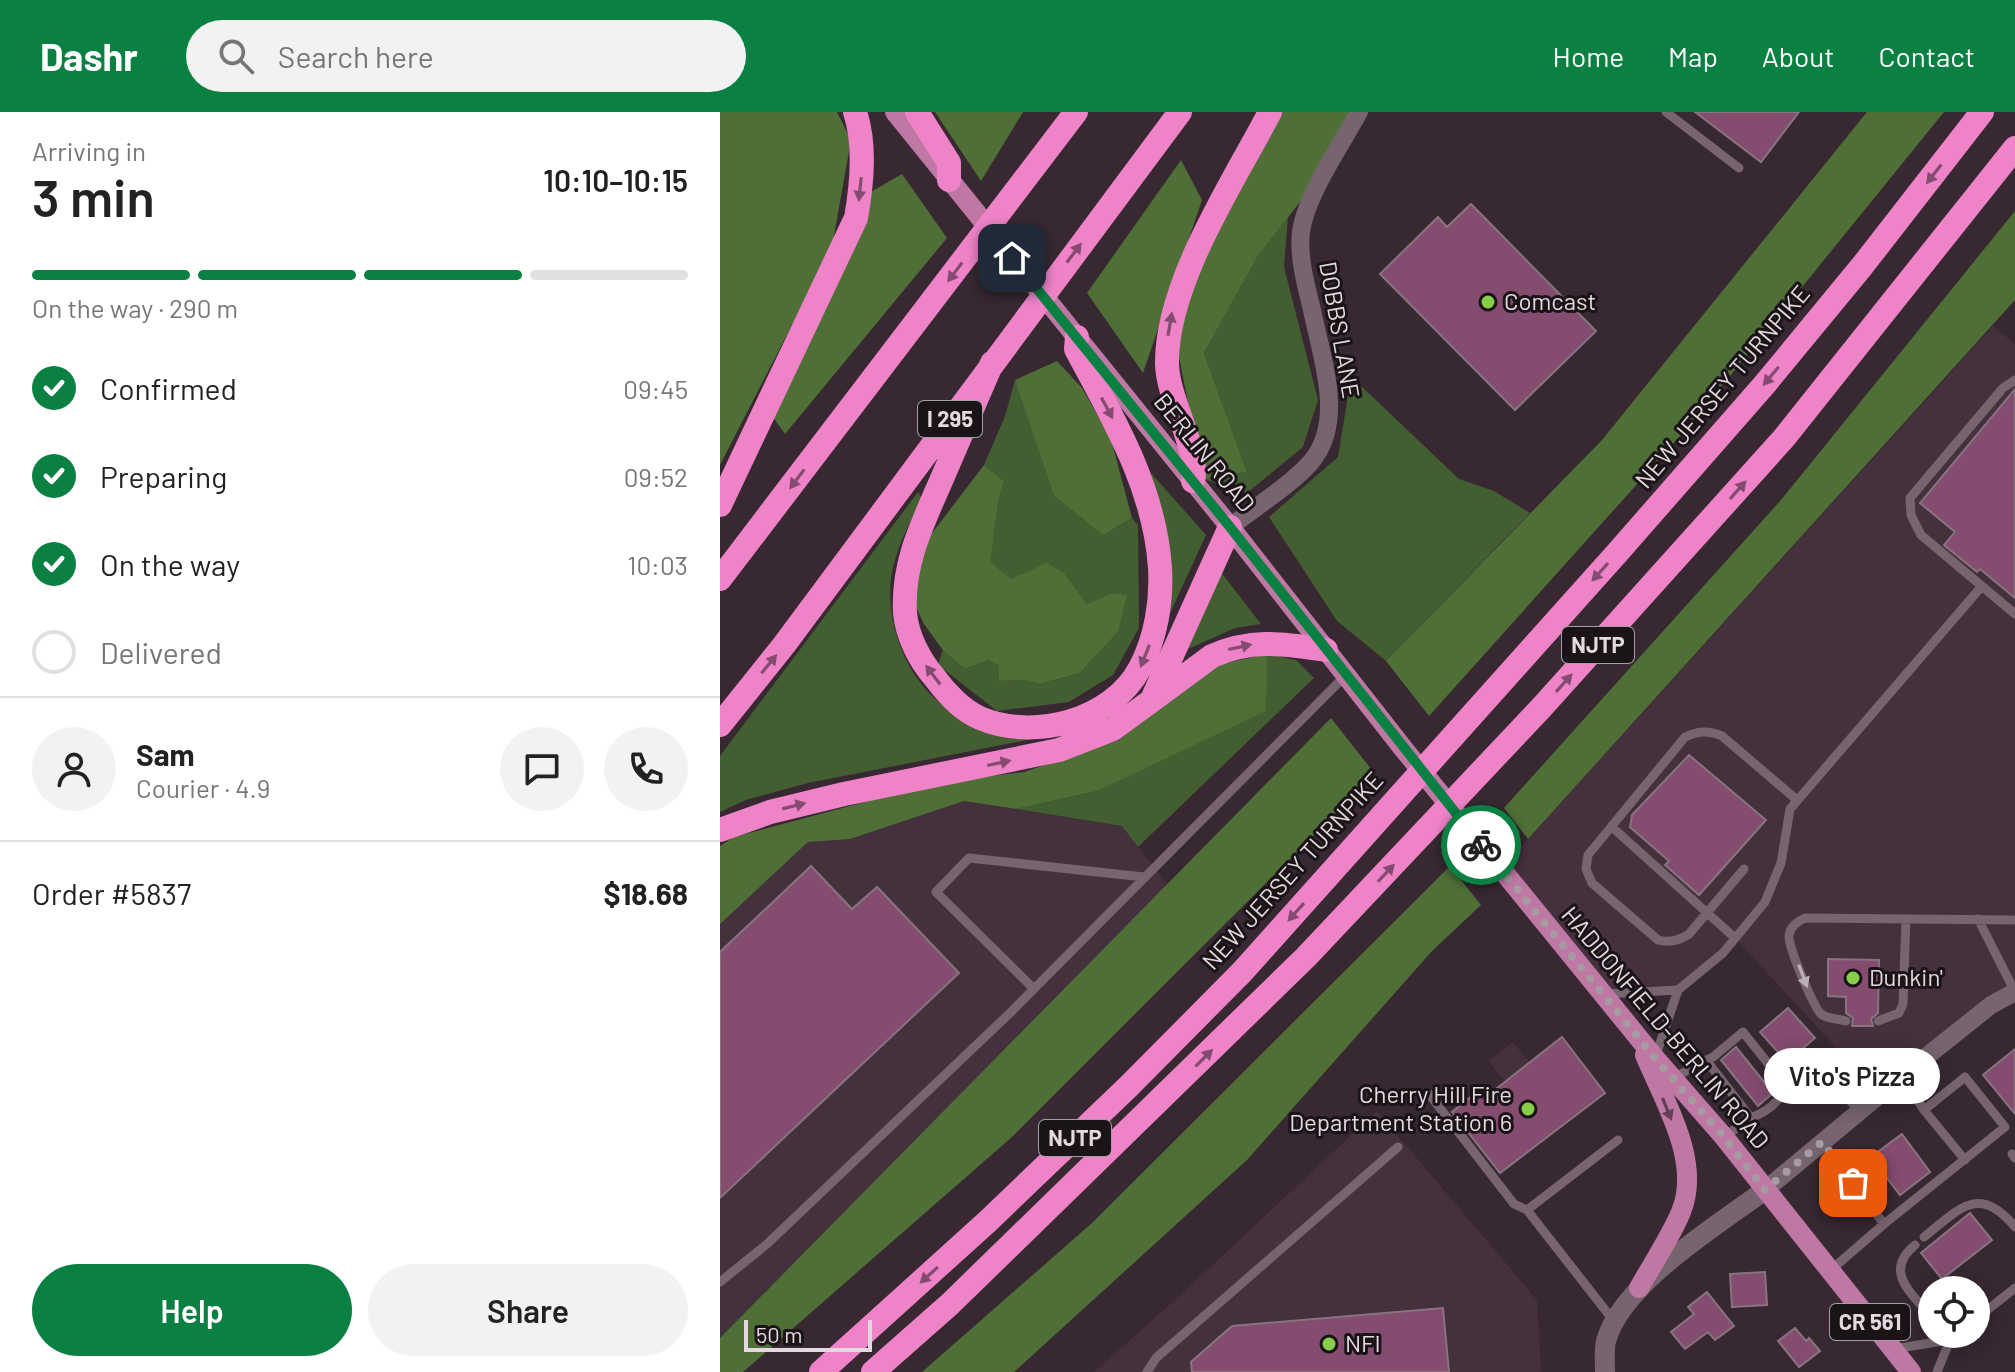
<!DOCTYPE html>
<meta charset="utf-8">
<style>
body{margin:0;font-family:Barlow,sans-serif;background:#f2f2f2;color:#222;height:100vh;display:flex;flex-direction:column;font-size:30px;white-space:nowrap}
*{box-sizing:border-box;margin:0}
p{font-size:26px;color:#767676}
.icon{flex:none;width:44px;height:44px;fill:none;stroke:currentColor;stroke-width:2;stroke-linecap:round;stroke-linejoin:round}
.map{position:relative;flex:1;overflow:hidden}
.drawer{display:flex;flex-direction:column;background:#fff;width:720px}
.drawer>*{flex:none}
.fabs{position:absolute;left:1198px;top:1164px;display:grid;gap:16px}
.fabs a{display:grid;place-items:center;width:72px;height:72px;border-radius:50%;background:#fff;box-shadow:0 4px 20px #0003;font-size:40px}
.scale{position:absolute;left:24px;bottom:20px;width:128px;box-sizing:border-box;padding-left:8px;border:4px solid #e3d9df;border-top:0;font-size:22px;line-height:28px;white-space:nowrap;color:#e3d9df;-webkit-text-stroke:6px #1a1317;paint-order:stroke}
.pin{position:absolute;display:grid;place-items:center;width:68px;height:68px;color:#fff;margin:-34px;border-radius:16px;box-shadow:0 4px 12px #0006}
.courier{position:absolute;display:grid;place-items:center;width:80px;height:80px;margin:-40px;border:6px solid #0b8043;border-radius:50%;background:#fff;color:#222;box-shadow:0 2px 10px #0007}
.bubble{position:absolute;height:56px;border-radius:28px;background:#fff;box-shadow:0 4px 20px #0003;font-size:26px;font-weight:600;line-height:56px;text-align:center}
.overview em{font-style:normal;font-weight:600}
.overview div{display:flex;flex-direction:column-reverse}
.overview{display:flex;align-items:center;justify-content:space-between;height:136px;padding:0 32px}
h1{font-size:52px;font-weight:600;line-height:60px}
.bar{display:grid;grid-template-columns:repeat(4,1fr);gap:12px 8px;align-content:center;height:96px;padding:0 32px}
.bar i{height:10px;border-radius:6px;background:#e0e0e0}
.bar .current{background:#0b8043}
.bar p{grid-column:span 4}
.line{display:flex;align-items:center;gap:20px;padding:0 32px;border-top:2px solid #e0e0e0}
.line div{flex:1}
.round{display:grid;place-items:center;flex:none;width:84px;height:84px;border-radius:42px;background:#f2f2f2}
ol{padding:0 32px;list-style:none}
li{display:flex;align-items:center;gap:24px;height:88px}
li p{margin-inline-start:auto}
li .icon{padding:8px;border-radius:50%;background:#0b8043;color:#fff;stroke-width:4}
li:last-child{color:#767676}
li i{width:44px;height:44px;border:4px solid #e0e0e0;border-radius:50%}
.action{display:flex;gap:16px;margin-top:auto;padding:16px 32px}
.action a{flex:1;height:92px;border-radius:48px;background:#0b8043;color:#fff;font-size:32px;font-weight:600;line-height:92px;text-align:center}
.action a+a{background:#f2f2f2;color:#222}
header{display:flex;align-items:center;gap:48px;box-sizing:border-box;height:112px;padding:0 40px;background:#0b8043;color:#fff}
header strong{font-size:38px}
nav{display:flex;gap:44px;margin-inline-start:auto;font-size:28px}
.search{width:560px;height:72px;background:#f2f2f2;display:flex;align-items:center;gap:20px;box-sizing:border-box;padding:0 28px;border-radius:44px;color:#767676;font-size:30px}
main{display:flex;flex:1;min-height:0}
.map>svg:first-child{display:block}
</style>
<header>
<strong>Dashr</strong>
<div class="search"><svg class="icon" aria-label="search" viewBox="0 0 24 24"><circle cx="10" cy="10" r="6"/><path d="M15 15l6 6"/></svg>Search here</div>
<nav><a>Home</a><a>Map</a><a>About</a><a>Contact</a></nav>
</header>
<main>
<section class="drawer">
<div class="overview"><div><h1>3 min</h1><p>Arriving in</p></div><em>10:10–10:15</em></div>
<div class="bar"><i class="current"></i><i class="current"></i><i class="current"></i><i></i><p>On the way · 290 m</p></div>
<ol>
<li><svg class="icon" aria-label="check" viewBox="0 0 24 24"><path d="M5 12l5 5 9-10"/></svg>Confirmed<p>09:45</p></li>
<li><svg class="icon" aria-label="check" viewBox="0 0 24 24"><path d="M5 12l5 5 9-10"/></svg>Preparing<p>09:52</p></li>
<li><svg class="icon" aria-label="check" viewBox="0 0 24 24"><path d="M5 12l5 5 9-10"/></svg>On the way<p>10:03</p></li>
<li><i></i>Delivered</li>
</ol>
<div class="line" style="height:144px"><a class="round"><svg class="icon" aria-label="person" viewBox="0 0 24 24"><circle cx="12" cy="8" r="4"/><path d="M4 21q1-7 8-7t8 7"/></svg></a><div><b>Sam</b><p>Courier · 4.9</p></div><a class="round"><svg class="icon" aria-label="chat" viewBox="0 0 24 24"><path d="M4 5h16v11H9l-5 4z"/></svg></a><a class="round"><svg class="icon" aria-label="phone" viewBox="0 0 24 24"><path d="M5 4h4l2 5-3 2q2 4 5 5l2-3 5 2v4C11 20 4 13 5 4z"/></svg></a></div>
<div class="line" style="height:104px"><div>Order #5837</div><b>$18.68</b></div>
<div class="action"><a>Help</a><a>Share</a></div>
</section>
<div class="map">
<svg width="1295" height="1260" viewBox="0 0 1295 1260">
<rect width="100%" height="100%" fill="#372831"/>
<path fill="#45303d" d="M 1273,214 L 1295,232 L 1295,880 L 1159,982 L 1015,826 L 958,878 L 883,882 L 781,757 Z
M 244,689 L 402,714 L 448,773 L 0,1226 L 0,812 L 88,730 L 130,727 Z
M 793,930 L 810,951 L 786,970 L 768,949 Z
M 657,999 L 817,1188 L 821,1260 L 374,1260 L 455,1188 Z"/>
<path fill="#435e30" d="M 568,105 L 564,155 L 598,288 L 583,335 L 527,381 L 483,367 L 527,360 L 484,241 L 538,144 Z
M 295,268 L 314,319 L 383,423 L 412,406 L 418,413 L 419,516 L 393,563 L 349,590 L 277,599 L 218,553 L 223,537 L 245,557 L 268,548 L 279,554 L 280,569 L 304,568 L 320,572 L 360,561 L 398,520 L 391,481 L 367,492 L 345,462 L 291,467 L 269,450 C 275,423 275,395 284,369 L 264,353 L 285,304 Z
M 638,271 L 739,367 L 774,379 L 810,401 L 666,549 L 617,509 L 549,405 L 618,345 L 627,290 L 627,275 Z
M 431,361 L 486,423 L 435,534 L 448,447 Z
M 198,380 L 202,386 C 191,409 177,434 172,460 C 163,511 189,578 237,602 C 255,612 310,618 333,623 L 88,671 L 26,688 L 0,700 L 0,644 Z
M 497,455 L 541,512 L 515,516 L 468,537 Z
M 547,542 L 576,548 L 594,566 L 418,735 L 402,714 L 296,697 L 377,679 Z"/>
<path fill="#4f6f37" d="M 0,0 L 117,0 L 131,28 L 112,135 L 0,353 Z
M 215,0 L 303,0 L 261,69 Z
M 560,0 L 629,0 L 590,77 L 538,144 L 484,241 L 527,360 L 483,367 L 454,219 L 488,133 Z
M 1147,0 L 1224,0 L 971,312 L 709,604 L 666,549 L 882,328 Z
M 461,48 L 482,88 L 423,261 L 367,181 Z
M 182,62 L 227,126 L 65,322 L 52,304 L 149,81 Z
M 1295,99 L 1295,188 L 808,727 L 784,696 L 1061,388 Z
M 337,249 L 362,276 L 391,327 L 412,406 L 383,423 L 334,383 L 295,268 Z
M 264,353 L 284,369 C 275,395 275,423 270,450 L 291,467 L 327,451 L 345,462 L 367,492 L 391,481 L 407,483 L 398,520 L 360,561 L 320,572 L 304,568 L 279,569 L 279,554 L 268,548 L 245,557 L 222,537 L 204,512 L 193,489 L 203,433 Z
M 547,542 L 546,599 L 377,679 L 296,697 L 244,689 L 130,727 L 88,730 L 0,812 L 0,734 L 14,725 L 216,671 L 304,660 L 399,628 L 497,553 Z
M 611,606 L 655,662 L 292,1025 L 23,1260 L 0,1260 L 0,1226 Z
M 730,754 L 761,793 L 712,839 L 527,1048 L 294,1260 L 202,1260 L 372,1111 Z"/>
<path fill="#844c6f" stroke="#87747f" stroke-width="2" d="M 975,0 L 1079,0 L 1041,50 Z
M 751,92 L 876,219 L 795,298 L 660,162 L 718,105 L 727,115 Z
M 1295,277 L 1295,486 L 1260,457 L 1257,460 L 1224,433 L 1235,420 L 1200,391 Z
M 969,643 L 1046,708 L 979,783 L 945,753 L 949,749 L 910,715 L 912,703 Z
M 91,754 L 132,797 L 157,775 L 239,861 L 0,1086 L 0,840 Z
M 1108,847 L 1159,848 L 1158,901 L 1151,907 L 1153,914 L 1132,914 L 1133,906 L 1126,901 L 1126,885 L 1108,884 Z
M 1068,896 L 1095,926 L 1067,950 L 1040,920 Z
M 842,925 L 885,981 L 780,1061 L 732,1000 L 761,977 L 767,984 Z
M 1016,935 L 1053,981 L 1038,994 L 1001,948 Z
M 1295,937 L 1295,1002 L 1263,963 Z
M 1182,1022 L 1210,1060 L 1180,1083 L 1151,1045 Z
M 1250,1101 L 1272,1128 L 1222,1167 L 1201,1141 Z
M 1045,1160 L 1047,1193 L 1012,1195 L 1010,1162 Z
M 987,1180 L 1014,1214 L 995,1228 L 988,1220 L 965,1237 L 951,1220 L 974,1202 L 968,1195 Z
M 723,1196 L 729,1260 L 472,1260 L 471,1250 L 512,1214 Z
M 1075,1216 L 1086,1229 L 1089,1226 L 1100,1239 L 1079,1255 L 1058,1229 Z"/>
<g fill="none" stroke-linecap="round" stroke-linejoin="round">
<path stroke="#76646e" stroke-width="9" d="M 946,0 L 1019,56
M 1295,268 L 1283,276 L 1190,386 L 1191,403 L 1201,423 L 1295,502
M 892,715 L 1015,826
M 1024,757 L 969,822 C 959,829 950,831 938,828 L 872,771 L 866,757 L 868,743 L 965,625 C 978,619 988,618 1002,624 L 1077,688
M 1258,807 L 1295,880
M 314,877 L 216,780 L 249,746 L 424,765
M 886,882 L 958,878
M 1126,909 C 1118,907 1108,907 1101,902 C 1093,894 1069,836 1069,825 C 1069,815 1077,810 1085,806 L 1295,808
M 1158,909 L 1179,901 L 1183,892 L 1186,807
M 935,946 L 958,878 L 1003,841 L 1045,790 L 1061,751 L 1070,697 L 1262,474
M 986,948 L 1031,1006 L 1005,1024
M 1182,964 L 1204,998 L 1245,1048
M 953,966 L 993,945 L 1023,920 L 1066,974 L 1099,957 L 1139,998
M 709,982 L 794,1092 L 807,1098
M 1031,1006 C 1046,1000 1060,990 1066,974
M 1102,1030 L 1164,1112
M 1292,1042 L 1295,1046
M 1204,1125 C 1239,1097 1259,1071 1295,1115
M 1195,1133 C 1162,1160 1193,1182 1212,1206
M 1111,1158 L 1164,1112 L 1285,1015 L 1245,965 L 1204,998
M 0,1170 L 47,1132 L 291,900 L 626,563
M 1256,1207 L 1295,1176
M 893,1208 L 807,1098 L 898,1028
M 1173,1237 L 1230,1228 L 1238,1222
M 427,1260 L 436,1246 L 678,1035
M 1217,1260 L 1230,1228"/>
<path stroke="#76646e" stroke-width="18" d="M 510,415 C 534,396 572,372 591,350 C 626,309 601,244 592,198 C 586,173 578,145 581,120 C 586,83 621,33 639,0
M 1045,1078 L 1182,964 L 1271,893 L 1295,880"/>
<path stroke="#76646e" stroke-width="20" d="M 885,1260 C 885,1250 884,1238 886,1229 C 902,1171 998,1113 1045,1078"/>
<path stroke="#bf77a4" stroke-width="20" d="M 175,0 L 510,415 L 682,635 L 935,946 L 1004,1025 L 1191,1260
M 919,1176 C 933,1151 950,1126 961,1100 C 982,1049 944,989 925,943"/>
<path stroke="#ef83c8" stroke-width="24" d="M 197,0 L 229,51 L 229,68
M 272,251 C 256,288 240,325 224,362 C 204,409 182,449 185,501 C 187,524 200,549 215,566 C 226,581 243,599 260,606 C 313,629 392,609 420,556 C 436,526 442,489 440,456 C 435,376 393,306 356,237 L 357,225
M 473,369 C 480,338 448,289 447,252 C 446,171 513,71 550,0
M 0,393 L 136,106 C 142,72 146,33 135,0
M 0,467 L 356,0
M 434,583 L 510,415
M 0,613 L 64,533 L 460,0
M 0,718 L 50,700 L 124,682 L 339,638 L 393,617 L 492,544 C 533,526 564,532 606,538
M 101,1260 L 267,1110 L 409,974 L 522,860 L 898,440 L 1045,272 L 1143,153 L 1262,0
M 153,1260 L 230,1192 L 586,845 L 822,595 L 1064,326 L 1295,36"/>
</g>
<defs><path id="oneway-solid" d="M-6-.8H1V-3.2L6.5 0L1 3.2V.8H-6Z" transform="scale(2)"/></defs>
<g fill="#844b70">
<use href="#oneway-solid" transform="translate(1214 62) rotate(128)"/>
<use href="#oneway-solid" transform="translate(140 77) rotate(96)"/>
<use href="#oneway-solid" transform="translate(354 141) rotate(-53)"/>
<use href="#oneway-solid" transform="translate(235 160) rotate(127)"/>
<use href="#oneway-solid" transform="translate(450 212) rotate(-80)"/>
<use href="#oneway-solid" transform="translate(1051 264) rotate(130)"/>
<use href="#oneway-solid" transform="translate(387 296) rotate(62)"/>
<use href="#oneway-solid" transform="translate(77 367) rotate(127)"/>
<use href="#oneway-solid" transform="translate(1018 378) rotate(-48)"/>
<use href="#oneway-solid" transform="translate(880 460) rotate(132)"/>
<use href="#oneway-solid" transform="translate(520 535) rotate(-12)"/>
<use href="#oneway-solid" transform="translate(425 544) rotate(112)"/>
<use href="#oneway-solid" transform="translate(49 552) rotate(-51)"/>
<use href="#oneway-solid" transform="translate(213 563) rotate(-127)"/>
<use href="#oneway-solid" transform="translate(844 571) rotate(-48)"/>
<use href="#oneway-solid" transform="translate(279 651) rotate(-12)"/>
<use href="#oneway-solid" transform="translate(74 694) rotate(-14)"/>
<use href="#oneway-solid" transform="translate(666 761) rotate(-47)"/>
<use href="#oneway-solid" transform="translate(576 800) rotate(132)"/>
<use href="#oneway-solid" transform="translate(484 946) rotate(-45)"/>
<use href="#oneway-solid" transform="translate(209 1163) rotate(138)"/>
</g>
<use fill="#bdb0b7" href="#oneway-solid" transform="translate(1083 864) rotate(69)"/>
<use fill="#644056" href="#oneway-solid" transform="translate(947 997) rotate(68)"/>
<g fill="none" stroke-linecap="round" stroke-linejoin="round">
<path stroke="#a79ba2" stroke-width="8" stroke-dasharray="0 14.4" d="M 761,733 L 935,946 L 1004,1025 L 1045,1078 L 1102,1030 L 1133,1071"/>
<path stroke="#0b8043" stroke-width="10" d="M 292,146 L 510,415 L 761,733"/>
</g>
<g fill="#87cf4a" stroke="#1a1317" stroke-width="3">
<circle cx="768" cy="190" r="8"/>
<circle cx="1133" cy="866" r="8"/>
<circle cx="808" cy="997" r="8"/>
<circle cx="609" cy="1232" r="8"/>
</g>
<g text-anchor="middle" stroke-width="6" stroke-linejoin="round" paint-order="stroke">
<g fill="#1a1317" stroke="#a79ea3" stroke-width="2">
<rect x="198" y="289" width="64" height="36" rx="6"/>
<rect x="842" y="515" width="72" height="36" rx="6"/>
<rect x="319" y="1008" width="72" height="36" rx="6"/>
<rect x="1110" y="1192" width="80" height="36" rx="6"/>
</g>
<g font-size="22" font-weight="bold" fill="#e3d9df">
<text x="230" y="315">I 295</text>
<text x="878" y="541">NJTP</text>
<text x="355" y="1034">NJTP</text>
<text x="1150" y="1218">CR 561</text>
</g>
<g font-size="24" fill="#e3d9df" stroke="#1a1317" text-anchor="start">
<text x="784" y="198">Comcast</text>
<text x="1149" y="874">Dunkin'</text>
<text x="792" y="991" text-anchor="end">Cherry Hill Fire<tspan x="792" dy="28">Department Station 6</tspan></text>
<text x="625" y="1240">NFI</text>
</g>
<g font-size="24" fill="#e3d9df" stroke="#1a1317">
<text transform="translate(619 218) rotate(80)" y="8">DOBBS LANE</text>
<text transform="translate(1003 275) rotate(-50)" y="8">NEW JERSEY TURNPIKE</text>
<text transform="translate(484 341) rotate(51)" y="8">BERLIN ROAD</text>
<text transform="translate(573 759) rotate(-48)" y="8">NEW JERSEY TURNPIKE</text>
<text transform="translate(945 916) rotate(50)" y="8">HADDONFIELD-BERLIN ROAD</text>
</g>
</g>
</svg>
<div class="fabs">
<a><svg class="icon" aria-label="locate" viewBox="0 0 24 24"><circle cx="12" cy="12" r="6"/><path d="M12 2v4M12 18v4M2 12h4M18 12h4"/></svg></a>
</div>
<div class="scale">50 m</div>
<div class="pin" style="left:1133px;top:1071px;background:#ea580c"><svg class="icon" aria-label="bag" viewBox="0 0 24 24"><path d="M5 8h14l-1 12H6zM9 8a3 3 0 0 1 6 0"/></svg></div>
<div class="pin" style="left:292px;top:146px;background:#1f2937"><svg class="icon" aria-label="home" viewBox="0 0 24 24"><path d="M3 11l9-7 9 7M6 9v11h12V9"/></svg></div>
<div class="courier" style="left:761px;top:733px"><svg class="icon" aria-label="bike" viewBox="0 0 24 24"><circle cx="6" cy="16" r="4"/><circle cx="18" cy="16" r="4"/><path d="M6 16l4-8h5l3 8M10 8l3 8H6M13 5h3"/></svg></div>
<div class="bubble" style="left:1044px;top:936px;width:176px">Vito's Pizza</div>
</div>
</main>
